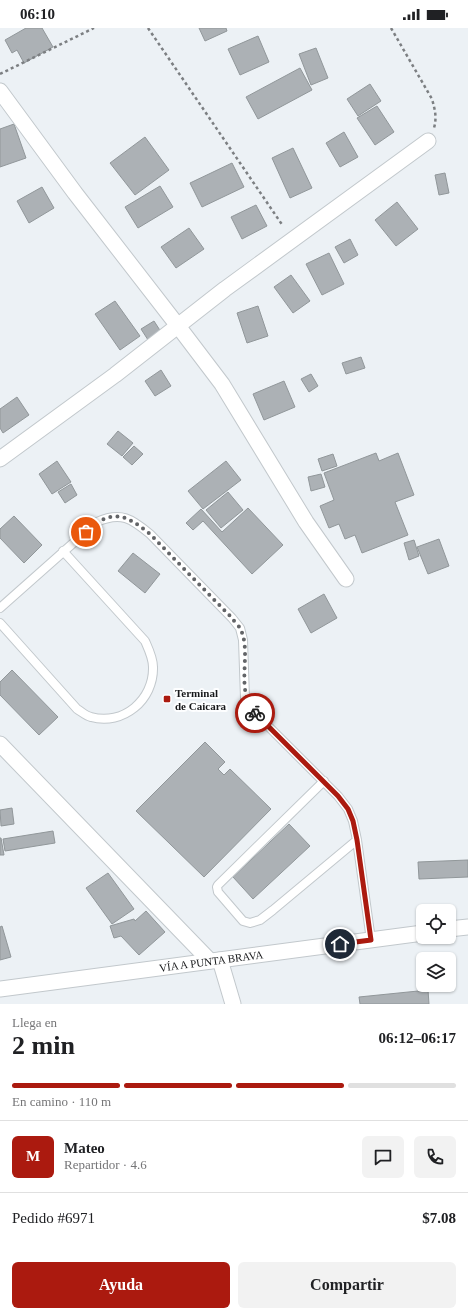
<!DOCTYPE html>
<html lang="es">
<meta charset="utf-8">
<style>
body{margin:0;font-family:"Times New Roman",serif;background:#f2f2f2;color:#202124;height:100vh;display:flex;flex-direction:column;font-size:15px;white-space:nowrap}
*{box-sizing:border-box;margin:0}
p{font-size:13px;color:#757577}
.icon{flex:none;width:22px;height:22px;fill:none;stroke:currentColor;stroke-width:2;stroke-linecap:round;stroke-linejoin:round}
.map{position:relative;height:976px;overflow:hidden}
.panel{display:flex;flex-direction:column;background:#fff;flex:1}
.panel>*{flex:none}
.controls{position:absolute;left:416px;top:876px;display:grid;gap:8px}
.controls a{display:grid;place-items:center;width:40px;height:40px;border-radius:6px;background:#fff;box-shadow:0 1px 3px #0004;font-size:20px}
.pin{position:absolute;display:grid;place-items:center;width:34px;height:34px;color:#fff;margin:-17px;border:2px solid #fff;border-radius:50%;box-shadow:0 1px 4px #0007}
.courier{position:absolute;display:grid;place-items:center;width:40px;height:40px;margin:-20px;border:3px solid #ab1a0f;border-radius:50%;background:#fff;color:#222;box-shadow:0 1px 5px #0007}
.overview em{font-style:normal;font-weight:700}
.overview div{display:flex;flex-direction:column-reverse}
.overview{display:flex;align-items:center;justify-content:space-between;height:68px;padding:0 12px}
h1{font-size:26px;font-weight:700;line-height:30px}
.bar{display:grid;grid-template-columns:repeat(4,1fr);gap:6px 4px;align-content:center;height:48px;padding:0 12px}
.bar i{height:5px;border-radius:3px;background:#e0e0e0}
.bar .active{background:#ab1a0f}
.bar p{grid-column:span 4}
.line{display:flex;align-items:center;gap:10px;padding:0 12px;border-top:1px solid #e0e0e0}
.line div{flex:1}
.round{display:grid;place-items:center;flex:none;width:42px;height:42px;border-radius:6px;background:#f2f2f2}
.button{display:flex;gap:8px;margin-top:auto;padding:8px 12px}
.button a{flex:1;height:46px;border-radius:6px;background:#ab1a0f;color:#fff;font-size:16px;font-weight:700;line-height:46px;text-align:center}
.button a+a{background:#f2f2f2;color:#202124}
.status{display:flex;justify-content:space-between;align-items:center;height:28px;padding:0 20px;background:#fff;direction:ltr}
.status svg{height:11px;fill:currentColor}
.map>svg:first-child{display:block}
</style>
<div class="status"><b>06:10</b><svg viewBox="0 0 49 12"><path d="M0 12V9h3v3zM5 12V6h3v6zM10 12V3h3v9zM15 12V0h3v12zM26 1h20v11H26zM47 4h2v5h-2z"/></svg></div>
<div class="map">
<svg width="468" height="976" viewBox="0 0 468 976">
<rect width="100%" height="100%" fill="#ecf1f5"/>
<path fill="#acb1b5" stroke="#91979a" d="M 26,0 L 42,0 L 53,19 L 24,35 L 17,22 L 12,25 L 5,12 Z
M 199,0 L 226,0 L 227,3 L 205,13 Z
M 258,8 L 269,34 L 240,47 L 228,21 Z
M 316,20 L 328,50 L 311,57 L 299,26 Z
M 300,40 L 312,62 L 258,91 L 246,69 Z
M 370,56 L 381,73 L 358,88 L 347,71 Z
M 377,78 L 394,104 L 375,117 L 357,90 Z
M 14,96 L 26,130 L 0,139 L 0,101 Z
M 344,104 L 358,129 L 340,139 L 326,115 Z
M 145,109 L 169,142 L 135,167 L 110,135 Z
M 293,120 L 312,160 L 290,170 L 272,130 Z
M 232,135 L 244,159 L 202,179 L 190,155 Z
M 445,145 L 449,165 L 439,167 L 435,147 Z
M 160,158 L 173,179 L 138,200 L 125,179 Z
M 42,159 L 54,180 L 29,195 L 17,173 Z
M 397,174 L 418,201 L 396,218 L 375,192 Z
M 256,177 L 267,198 L 242,211 L 231,189 Z
M 189,200 L 204,221 L 176,240 L 161,219 Z
M 350,211 L 358,227 L 344,235 L 335,219 Z
M 329,225 L 344,256 L 322,267 L 306,236 Z
M 291,247 L 310,273 L 293,285 L 274,259 Z
M 115,273 L 140,308 L 120,322 L 95,286 Z
M 258,278 L 268,308 L 247,315 L 237,285 Z
M 154,293 L 163,307 L 150,315 L 141,301 Z
M 361,329 L 365,340 L 346,346 L 342,335 Z
M 161,342 L 171,358 L 155,368 L 145,353 Z
M 311,346 L 318,358 L 309,364 L 301,351 Z
M 284,353 L 295,379 L 264,392 L 253,366 Z
M 17,369 L 29,387 L 3,405 L 0,400 L 0,381 Z
M 118,403 L 133,415 L 122,428 L 107,416 Z
M 134,418 L 143,426 L 132,437 L 123,429 Z
M 376,425 L 379,433 L 398,425 L 414,467 L 395,474 L 408,507 L 362,525 L 355,507 L 345,511 L 339,496 L 329,500 L 320,478 L 334,472 L 324,445 Z
M 333,426 L 337,438 L 322,443 L 318,431 Z
M 57,433 L 71,454 L 52,466 L 39,446 Z
M 226,433 L 241,452 L 203,481 L 188,463 Z
M 321,446 L 325,459 L 311,463 L 308,449 Z
M 71,456 L 77,467 L 65,475 L 58,464 Z
M 228,464 L 243,482 L 221,500 L 206,482 Z
M 248,480 L 283,517 L 252,546 L 203,493 L 193,502 L 186,495 L 201,481 L 222,504 Z
M 14,488 L 42,517 L 24,535 L 0,510 L 0,501 Z
M 439,511 L 449,538 L 428,546 L 417,519 Z
M 414,512 L 419,528 L 409,532 L 404,515 Z
M 133,525 L 160,546 L 145,565 L 118,543 Z
M 324,566 L 337,590 L 311,605 L 298,581 Z
M 12,642 L 58,689 L 39,707 L 0,667 L 0,654 Z
M 205,714 L 225,734 L 218,741 L 224,747 L 230,741 L 271,781 L 204,849 L 136,783 Z
M 12,780 L 14,796 L 1,798 L 0,782 Z
M 289,796 L 310,818 L 253,871 L 233,849 Z
M 53,803 L 55,815 L 5,823 L 3,811 Z
M 0,810 L 1,810 L 4,827 L 0,827 Z
M 468,832 L 468,849 L 419,851 L 418,834 Z
M 108,845 L 134,881 L 112,896 L 86,860 Z
M 146,883 L 165,904 L 139,927 L 121,908 L 114,910 L 110,898 L 134,891 L 135,893 Z
M 2,898 L 11,929 L 0,932 L 0,899 Z
M 428,962 L 429,976 L 360,976 L 359,969 Z"/>
<g fill="none" stroke-linecap="round" stroke-linejoin="round">
<defs>
<path id="lane" d="M 0,580 L 97,494 C 121,483 132,491 150,506 L 232,590 L 240,600 L 243,612 L 245,670 L 252,682 L 338,768 L 348,781 L 353,793 L 357,812 L 371,912
M 0,595 L 77,681 C 82,684 86,688 91,689 C 123,698 154,672 153,639 C 153,630 149,622 145,613 L 63,523
M 324,753 L 218,857 L 217,859 L 218,864 L 243,893 L 250,895 L 260,892 L 273,882 L 357,812"/>
<g id="street">
<path d="M 0,63 L 75,165 L 178,298 L 222,356 L 306,494 L 346,551"/>
<path d="M 0,431 L 115,347 L 225,261 L 428,113"/>
<path d="M 0,716 L 210,933"/>
<path d="M 449,901 L 468,899"/>
<path d="M 220,932 L 233,976"/>
<path id="s1" d="M 0,961 L 423,905"/>
</g>
</defs>
<use href="#lane" stroke="#c2c8cc" stroke-width="10"/>
<use href="#street" stroke="#c2c8cc" stroke-width="17"/>
<path stroke="#7c7f82" stroke-width="2.5" stroke-dasharray="3 3" stroke-linecap="butt" d="M 148,0 L 283,198
M 391,0 L 432,71 C 435,82 437,89 434,100
M 0,46 L 94,0"/>
<use href="#lane" stroke="#fff" stroke-width="8"/>
<use href="#street" stroke="#fff" stroke-width="15"/>
</g>
<g fill="none" stroke-linecap="round" stroke-linejoin="round">
<path stroke="#626467" stroke-width="4" stroke-dasharray="0 7.2" d="M 86,504 C 112,480 125,486 150,506 L 232,590 C 234,593 238,597 240,600 C 253,625 234,661 255,685"/>
<path stroke="#ab1a0f" stroke-width="5" d="M 255,685 L 338,768 L 348,781 L 353,793 L 357,812 L 371,912 L 340,916"/>
</g>
<rect fill="#ab1a0f" stroke="#fdfeff" stroke-width="1.5" x="163" y="667" width="8" height="8" rx="2"/>
<g text-anchor="middle" stroke-width="4" stroke-linejoin="round" paint-order="stroke">
<g font-size="11" font-weight="bold" fill="#17181a" stroke="#fdfeff" text-anchor="start">
<text x="175" y="669">Terminal<tspan x="175" dy="13">de Caicara</tspan></text>
</g>
<g font-size="11" fill="#17181a" stroke="#fdfeff">
<text dy="4" stroke="none"><textPath href="#s1" startOffset="213">VÍA A PUNTA BRAVA</textPath></text>
</g>
</g>
</svg>
<div class="controls">
<a><svg class="icon" aria-label="locate" viewBox="0 0 24 24"><circle cx="12" cy="12" r="6"/><path d="M12 2v4M12 18v4M2 12h4M18 12h4"/></svg></a>
<a><svg class="icon" aria-label="layers" viewBox="0 0 24 24"><path d="M12 4l9 5-9 5-9-5zM3 14l9 5 9-5"/></svg></a>
</div>
<div class="pin" style="left:86px;top:504px;background:#ea580c"><svg class="icon" aria-label="bag" viewBox="0 0 24 24"><path d="M5 8h14l-1 12H6zM9 8a3 3 0 0 1 6 0"/></svg></div>
<div class="pin" style="left:340px;top:916px;background:#1f2937"><svg class="icon" aria-label="home" viewBox="0 0 24 24"><path d="M3 11l9-7 9 7M6 9v11h12V9"/></svg></div>
<div class="courier" style="left:255px;top:685px"><svg class="icon" aria-label="bike" viewBox="0 0 24 24"><circle cx="6" cy="16" r="4"/><circle cx="18" cy="16" r="4"/><path d="M6 16l4-8h5l3 8M10 8l3 8H6M13 5h3"/></svg></div>
</div>
<section class="panel">
<div class="overview"><div><h1>2 min</h1><p>Llega en</p></div><em>06:12–06:17</em></div>
<div class="bar"><i class="active"></i><i class="active"></i><i class="active"></i><i></i><p>En camino · 110 m</p></div>
<div class="line" style="height:72px"><b class="round" style="background:#ab1a0f;color:#fff">M</b><div><b>Mateo</b><p>Repartidor · 4.6</p></div><a class="round"><svg class="icon" aria-label="chat" viewBox="0 0 24 24"><path d="M4 5h16v11H9l-5 4z"/></svg></a><a class="round"><svg class="icon" aria-label="phone" viewBox="0 0 24 24"><path d="M5 4h4l2 5-3 2q2 4 5 5l2-3 5 2v4C11 20 4 13 5 4z"/></svg></a></div>
<div class="line" style="height:52px"><div>Pedido #6971</div><b>$7.08</b></div>
<div class="button"><a>Ayuda</a><a>Compartir</a></div>
</section>
